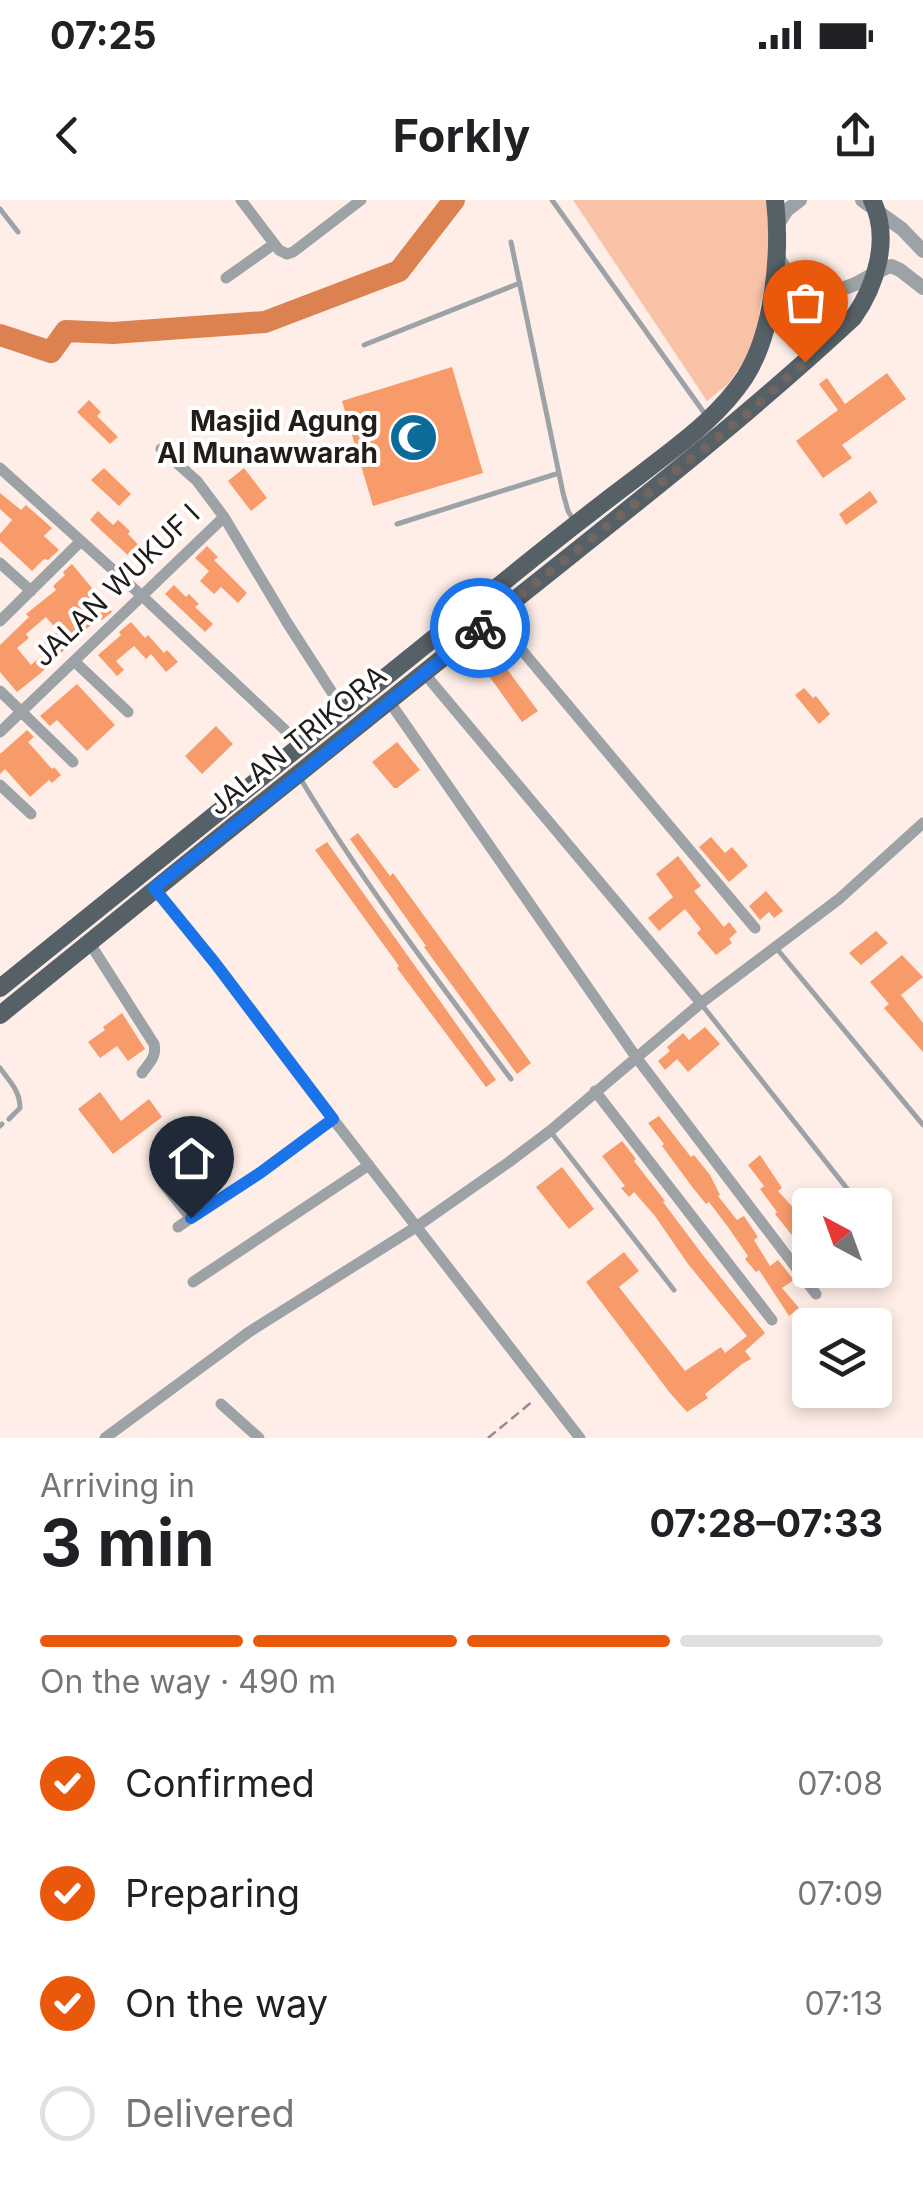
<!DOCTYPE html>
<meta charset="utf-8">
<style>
body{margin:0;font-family:Inter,sans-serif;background:#f6f6f6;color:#202124;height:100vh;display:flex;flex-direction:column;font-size:38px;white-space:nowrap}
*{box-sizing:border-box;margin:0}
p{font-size:32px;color:#757577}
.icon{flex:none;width:55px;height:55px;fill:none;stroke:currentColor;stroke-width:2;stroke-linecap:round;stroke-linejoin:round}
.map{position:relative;height:1238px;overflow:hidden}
.side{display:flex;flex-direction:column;background:#fff;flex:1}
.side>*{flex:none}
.needle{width:65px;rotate:319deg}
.buttons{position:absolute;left:792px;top:988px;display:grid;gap:20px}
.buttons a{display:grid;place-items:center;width:100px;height:100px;border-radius:10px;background:#fff;box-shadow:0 5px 15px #0003;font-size:50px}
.pin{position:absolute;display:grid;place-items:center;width:85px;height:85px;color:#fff;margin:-102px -42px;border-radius:50% 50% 50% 0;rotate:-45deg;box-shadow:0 0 10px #0007}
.pin .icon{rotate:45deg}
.courier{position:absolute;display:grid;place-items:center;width:100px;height:100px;margin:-50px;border:8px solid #1a73e8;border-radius:50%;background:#fff;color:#222;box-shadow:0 2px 12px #0007}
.summary em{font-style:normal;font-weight:700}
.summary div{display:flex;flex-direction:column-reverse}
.summary{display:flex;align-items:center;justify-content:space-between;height:170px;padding:0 40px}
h1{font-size:65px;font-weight:700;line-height:75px}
.bar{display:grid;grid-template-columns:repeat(4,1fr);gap:15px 10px;align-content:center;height:120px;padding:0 40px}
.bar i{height:12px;border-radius:8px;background:#e0e0e0}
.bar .on{background:#ea580c}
.bar p{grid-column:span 4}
ol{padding:0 40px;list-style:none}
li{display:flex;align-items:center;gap:30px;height:110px}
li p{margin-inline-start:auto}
li .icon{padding:10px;border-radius:50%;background:#ea580c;color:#fff;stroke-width:4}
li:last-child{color:#757577}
li i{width:55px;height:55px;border:5px solid #e0e0e0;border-radius:50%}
.status{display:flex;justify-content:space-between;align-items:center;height:70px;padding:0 50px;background:#fff;direction:ltr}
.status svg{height:28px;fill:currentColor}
header{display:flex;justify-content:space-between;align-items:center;height:130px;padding:0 40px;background:#fff;font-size:45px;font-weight:700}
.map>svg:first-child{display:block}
</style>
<div class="status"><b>07:25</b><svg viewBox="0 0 49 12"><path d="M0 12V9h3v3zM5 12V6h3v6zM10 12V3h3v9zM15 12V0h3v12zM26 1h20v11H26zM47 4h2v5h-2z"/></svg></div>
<header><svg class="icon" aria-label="back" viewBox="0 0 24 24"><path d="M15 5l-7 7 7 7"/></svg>Forkly<svg class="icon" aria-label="share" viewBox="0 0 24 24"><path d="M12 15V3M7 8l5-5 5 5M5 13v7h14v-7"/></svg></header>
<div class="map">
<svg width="923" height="1238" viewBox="0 0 923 1238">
<rect width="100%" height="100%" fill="#feeee7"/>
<path fill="#f9c2a7" d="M 573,0 L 768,0 L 772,56 L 760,105 L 758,128 L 745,160 L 728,184 L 707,201 Z"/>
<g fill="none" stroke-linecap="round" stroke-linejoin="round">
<path stroke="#dc8251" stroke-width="22" d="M 0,135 L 51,152 L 66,131 L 113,133 L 265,122 L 399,71 L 454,0"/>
</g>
<path fill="#f89b6a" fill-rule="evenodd" d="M 452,167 L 483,273 L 373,306 L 342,201 Z
M 887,173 L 906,199 L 842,245 L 852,258 L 823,278 L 796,241 L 838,210 L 819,184 L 827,178 L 845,204 Z
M 89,200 L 101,212 L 97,216 L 118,237 L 110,244 L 77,212 Z
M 104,268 L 131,294 L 119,306 L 91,280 Z
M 244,268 L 267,298 L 251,311 L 228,281 Z
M 870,291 L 878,302 L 846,325 L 839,314 Z
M 0,293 L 21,310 L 26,305 L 52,328 L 44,336 L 59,350 L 48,360 L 44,359 L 32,371 L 0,341 L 0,334 L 12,320 L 0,309 Z
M 98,311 L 113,325 L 118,320 L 130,331 L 128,334 L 155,362 L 147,373 L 90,320 Z
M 207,346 L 218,357 L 214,360 L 247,393 L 238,403 L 221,387 L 214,394 L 200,381 L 209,371 L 195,358 Z
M 72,364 L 112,412 L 102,420 L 99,418 L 81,434 L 80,432 L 64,445 L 66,448 L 41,473 L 17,492 L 0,472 L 0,445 L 29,417 L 26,414 L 56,390 L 53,386 L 65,375 L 63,372 ZM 46,417 L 58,431 L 41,445 L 47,451 L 31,465 L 17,448 L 29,438 L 26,434 Z
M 174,385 L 186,397 L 189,394 L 199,404 L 195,407 L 213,424 L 205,432 L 165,394 Z
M 131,422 L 145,438 L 148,435 L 164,453 L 167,450 L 178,462 L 166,472 L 151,454 L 146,459 L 134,446 L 116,461 L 124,470 L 117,476 L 98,455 L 121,435 L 119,432 Z
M 504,465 L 538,511 L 522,522 L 489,476 Z
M 77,484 L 115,525 L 87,551 L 57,520 L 50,526 L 40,516 Z
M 804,488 L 813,498 L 816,496 L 830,514 L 819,524 L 795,495 Z
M 216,526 L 233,544 L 202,574 L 185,556 Z
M 27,530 L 34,537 L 28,542 L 52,569 L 54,567 L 61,575 L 52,583 L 49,580 L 30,597 L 5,569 L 0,574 L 0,554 Z
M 397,542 L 420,570 L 397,588 L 394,588 L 372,562 Z
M 358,633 L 390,676 L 393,673 L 531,863 L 517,874 L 424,747 L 426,746 L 350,639 Z
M 711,637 L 725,653 L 732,647 L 748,666 L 729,682 L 699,647 Z
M 327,642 L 496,880 L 486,887 L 397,768 L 399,766 L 315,650 Z
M 678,656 L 701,686 L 694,691 L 724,727 L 729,722 L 737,732 L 729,739 L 732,743 L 716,755 L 697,733 L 701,729 L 685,709 L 659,731 L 648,718 L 673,697 L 656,674 Z
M 766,691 L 783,711 L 774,718 L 769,712 L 760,720 L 749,706 Z
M 876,731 L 888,743 L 861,765 L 849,753 Z
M 902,755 L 923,777 L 901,795 L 923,823 L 923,852 L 884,808 L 889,804 L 870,782 Z
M 122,813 L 145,849 L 128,861 L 117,846 L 100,858 L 88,842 L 105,830 L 103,827 Z
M 705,827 L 720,844 L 688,872 L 677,859 L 665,870 L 658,861 L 670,851 L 667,847 L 683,833 L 689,840 Z
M 100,892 L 121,921 L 149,899 L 162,917 L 113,954 L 78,909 Z
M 659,916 L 691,957 L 694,955 L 710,975 L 720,995 L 718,996 L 737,1020 L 744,1016 L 758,1037 L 754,1040 L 770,1066 L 778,1060 L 794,1080 L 782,1088 L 799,1108 L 789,1116 L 759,1070 L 756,1072 L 745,1059 L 748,1056 L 728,1027 L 709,1002 L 706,1004 L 693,988 L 662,946 L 664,944 L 648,923 Z
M 622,941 L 636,959 L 634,961 L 665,1001 L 663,1002 L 702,1054 L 765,1133 L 745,1151 L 751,1159 L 742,1164 L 705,1194 L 708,1198 L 687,1212 L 670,1193 L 586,1082 L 624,1052 L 639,1071 L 619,1087 L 685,1171 L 721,1147 L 725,1153 L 747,1136 L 688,1064 L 655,1016 L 634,992 L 629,997 L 621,988 L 625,986 L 602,956 Z
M 760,955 L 782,988 L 778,991 L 810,1026 L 810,1035 L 799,1044 L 775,1014 L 777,1012 L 760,989 L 764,986 L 748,965 Z
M 562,967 L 594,1009 L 569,1029 L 536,987 Z"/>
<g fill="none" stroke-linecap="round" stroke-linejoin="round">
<path stroke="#968b86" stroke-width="2.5" stroke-dasharray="10 5" stroke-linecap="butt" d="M 488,1238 L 533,1201"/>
<path stroke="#9ca2a6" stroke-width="5" d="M 552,0 L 705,214
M 0,9 L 18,32
M 511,42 L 563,293 L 568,311 L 574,321
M 364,145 L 520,83
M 397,324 L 559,273
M 300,578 C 363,683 438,781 511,879
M 777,749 L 923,925
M 702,805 L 860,1005
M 0,868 C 10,882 20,891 20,908 L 9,919
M 0,926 L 2,924
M 550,931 L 674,1090
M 875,1024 C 882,1033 883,1041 875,1050"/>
<path stroke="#9ca2a6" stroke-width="11" d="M 241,0 L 279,50 L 287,54 L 293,52 L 361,0
M 226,78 L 274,44
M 161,249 L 197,281 L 224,317 L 288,424 L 344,511
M 0,268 L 141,395 L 301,545
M 0,363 L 31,391
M 494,417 L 755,728
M 0,421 L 81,341
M 74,461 L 128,512
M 424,473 L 701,803
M 0,491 L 73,562
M 389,501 L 636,857 L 816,1094
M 0,532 L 224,317
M 0,585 L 31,614
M 154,688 L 215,763 L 302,879 L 580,1238
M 89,742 L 154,844 C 157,857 149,863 142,873
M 595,891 L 772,1120
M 163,983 L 191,1018 L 260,973 L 333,919
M 178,1027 L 191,1018
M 193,1082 L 369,965
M 221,1204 L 259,1238
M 105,1238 L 249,1132 L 416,1027 L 509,962 L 550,931 L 701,803 L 839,699 L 923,623"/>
<path stroke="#9ca2a6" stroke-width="14" d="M 862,0 L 902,29 L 923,51
M 778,24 L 787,10 L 800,0
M 778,56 C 793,91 818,99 853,85 C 866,79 877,71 891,66 L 900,70 L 923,88"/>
<path stroke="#566067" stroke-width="18" d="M 0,788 C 178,645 355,502 532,359 C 568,330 604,302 640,275 C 678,245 718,218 745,177 C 774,132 781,52 775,0
M 0,815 C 163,682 327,551 491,419 C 613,321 738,225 853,118 C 876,86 891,38 872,0"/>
</g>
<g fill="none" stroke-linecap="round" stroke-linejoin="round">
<path stroke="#6f6662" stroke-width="10" stroke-dasharray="0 18" d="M 480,428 L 747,214 L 805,162"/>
<path stroke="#1a73e8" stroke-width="12" d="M 191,1018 L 260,973 L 333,919 L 215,763 L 154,688 L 298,576 L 480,428"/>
</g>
<defs>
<symbol id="mosque-disc" viewBox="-11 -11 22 22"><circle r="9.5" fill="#0c6b99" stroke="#fff"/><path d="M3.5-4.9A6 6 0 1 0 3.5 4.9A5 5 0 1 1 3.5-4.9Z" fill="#fff"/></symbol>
</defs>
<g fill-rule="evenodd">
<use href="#mosque-disc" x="386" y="210" width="55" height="55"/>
</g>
<g text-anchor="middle" stroke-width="8" stroke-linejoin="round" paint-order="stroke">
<g font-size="28" font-weight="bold" fill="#221d1a" stroke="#fff" text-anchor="end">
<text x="378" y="231">Masjid Agung<tspan x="378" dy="32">Al Munawwarah</tspan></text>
</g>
<g font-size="28" fill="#221d1a" stroke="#fff">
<text transform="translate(116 385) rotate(-44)" y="10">JALAN WUKUF I</text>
<text transform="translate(297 540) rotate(-39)" y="10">JALAN TRIKORA</text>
</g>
</g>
</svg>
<div class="buttons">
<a><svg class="needle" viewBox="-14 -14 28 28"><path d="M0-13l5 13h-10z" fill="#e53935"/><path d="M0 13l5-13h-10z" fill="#757577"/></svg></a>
<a><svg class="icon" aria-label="layers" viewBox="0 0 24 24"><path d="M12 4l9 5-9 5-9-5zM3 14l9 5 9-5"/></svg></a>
</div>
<div class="pin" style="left:805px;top:162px;background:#ea580c"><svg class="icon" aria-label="bag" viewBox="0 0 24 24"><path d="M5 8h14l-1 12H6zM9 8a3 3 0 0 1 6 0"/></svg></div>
<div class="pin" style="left:191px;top:1018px;background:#1f2937"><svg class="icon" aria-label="home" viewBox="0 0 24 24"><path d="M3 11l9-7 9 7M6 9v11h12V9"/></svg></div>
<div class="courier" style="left:480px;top:428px"><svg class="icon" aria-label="bike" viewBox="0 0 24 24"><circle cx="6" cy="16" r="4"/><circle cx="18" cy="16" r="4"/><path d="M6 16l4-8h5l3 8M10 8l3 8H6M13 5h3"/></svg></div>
</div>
<section class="side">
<div class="summary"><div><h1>3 min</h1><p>Arriving in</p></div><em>07:28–07:33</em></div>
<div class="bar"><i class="on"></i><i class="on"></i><i class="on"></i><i></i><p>On the way · 490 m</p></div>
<ol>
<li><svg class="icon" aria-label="check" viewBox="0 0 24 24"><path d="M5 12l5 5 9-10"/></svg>Confirmed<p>07:08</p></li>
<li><svg class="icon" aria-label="check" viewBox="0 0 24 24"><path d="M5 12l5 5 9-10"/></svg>Preparing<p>07:09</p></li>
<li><svg class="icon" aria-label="check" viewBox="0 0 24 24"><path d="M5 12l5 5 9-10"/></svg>On the way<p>07:13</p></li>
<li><i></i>Delivered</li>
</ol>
</section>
